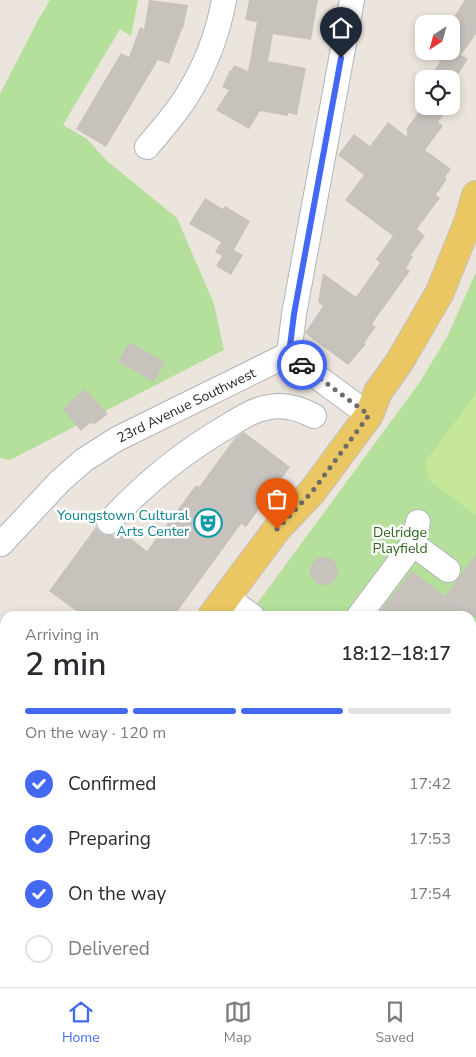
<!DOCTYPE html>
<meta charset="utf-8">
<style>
body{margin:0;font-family:"Nunito Sans",sans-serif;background:#f2f2f3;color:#2b2b33;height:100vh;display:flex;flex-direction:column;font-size:19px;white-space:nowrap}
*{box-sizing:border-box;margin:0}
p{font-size:16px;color:#7c7c81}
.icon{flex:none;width:28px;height:28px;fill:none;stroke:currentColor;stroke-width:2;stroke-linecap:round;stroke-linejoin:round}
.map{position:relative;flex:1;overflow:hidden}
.drawer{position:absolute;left:0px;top:611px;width:476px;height:376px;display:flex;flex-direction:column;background:#fff;border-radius:15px 15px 0 0;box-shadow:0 2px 8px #0003}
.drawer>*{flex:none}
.needle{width:32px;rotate:216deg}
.tools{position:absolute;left:415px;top:15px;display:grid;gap:10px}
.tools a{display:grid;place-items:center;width:45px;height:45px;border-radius:10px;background:#fff;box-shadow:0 2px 8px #0003;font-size:25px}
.pin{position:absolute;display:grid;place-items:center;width:42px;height:42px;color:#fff;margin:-51px -21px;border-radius:50% 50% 50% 0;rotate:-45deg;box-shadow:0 0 5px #0007}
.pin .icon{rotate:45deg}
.courier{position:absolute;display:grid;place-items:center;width:50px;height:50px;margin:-25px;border:4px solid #4368f2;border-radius:50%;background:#fff;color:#222;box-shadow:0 1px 6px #0007}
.summary em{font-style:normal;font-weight:600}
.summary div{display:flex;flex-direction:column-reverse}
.summary{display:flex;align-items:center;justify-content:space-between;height:85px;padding:0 25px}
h1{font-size:32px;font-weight:600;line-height:38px}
.bar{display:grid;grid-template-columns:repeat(4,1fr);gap:8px 5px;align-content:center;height:60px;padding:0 25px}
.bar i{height:6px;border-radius:4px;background:#e1e1e2}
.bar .active{background:#4368f2}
.bar p{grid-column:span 4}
ol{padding:0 25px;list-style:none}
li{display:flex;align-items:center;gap:15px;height:55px}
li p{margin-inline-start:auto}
li .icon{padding:5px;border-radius:50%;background:#4368f2;color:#fff;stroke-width:4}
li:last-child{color:#7c7c81}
li i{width:28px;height:28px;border:2px solid #e1e1e2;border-radius:50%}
.tab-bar{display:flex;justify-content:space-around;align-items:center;height:70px;border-top:1px solid #e1e1e2;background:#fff;font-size:14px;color:#7c7c81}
.tab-bar a{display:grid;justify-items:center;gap:2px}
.tab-bar .active{color:#4368f2}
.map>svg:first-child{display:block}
</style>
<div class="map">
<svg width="476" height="987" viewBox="0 0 476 987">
<rect width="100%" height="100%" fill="#ece5dd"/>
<path fill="#b4e09b" d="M 50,0 L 138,0 L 131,36 L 120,29 L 63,125 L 87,139 L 107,161 L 177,218 L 214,304 L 224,350 L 10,460 L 0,458 L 0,94 L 37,22 Z
M 476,272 L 476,946 L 471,952 L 471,616 L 248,616 L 420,382 L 448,335 Z
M 256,983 L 449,983 L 446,987 L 262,987 Z"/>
<path fill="#c7e798" d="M 476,393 L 476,515 L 429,480 L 425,462 Z"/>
<path fill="#c7c2bc" d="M 149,0 L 188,5 L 183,29 L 182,29 L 169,64 L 158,60 L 106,147 L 76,129 L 121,53 L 129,57 L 140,27 L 144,29 Z
M 249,0 L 318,0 L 311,40 L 273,34 L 268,61 L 306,68 L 297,115 L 288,113 L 288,116 L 260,111 L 249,129 L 216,110 L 229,90 L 222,87 L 230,70 L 231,71 L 234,65 L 248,71 L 257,22 L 245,20 Z
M 465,0 L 476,0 L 476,34 L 461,55 L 468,59 L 455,79 L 428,79 L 440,62 L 437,60 L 444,51 L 451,51 L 451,21 Z
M 423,106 L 450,106 L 438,122 L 443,126 L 425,150 L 451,169 L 445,177 L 447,179 L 436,195 L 440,198 L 417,229 L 425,236 L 411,255 L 413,257 L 406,268 L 410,271 L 376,318 L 372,325 L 376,327 L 364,343 L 366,344 L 348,365 L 305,333 L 323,306 L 318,302 L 323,273 L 356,297 L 380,263 L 376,259 L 393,236 L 345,200 L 364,175 L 338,155 L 354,134 L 370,146 L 388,122 L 407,137 L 407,128 Z
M 205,198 L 223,209 L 225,206 L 250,221 L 234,250 L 243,255 L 231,275 L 216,266 L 222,256 L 215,252 L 221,242 L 189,224 Z
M 129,342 L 165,362 L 154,382 L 118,362 Z
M 85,389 L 108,414 L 95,424 L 90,423 L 81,431 L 63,409 L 68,405 L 67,404 Z
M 244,432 L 290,467 L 246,527 L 241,524 L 174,616 L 83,616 L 49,591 L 96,527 L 100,532 L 106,535 L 113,535 L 120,530 L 147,551 L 196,485 L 199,487 L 235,438 Z
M 476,555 L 476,616 L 376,616 L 412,571 L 445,596 Z
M310 571a14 14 0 1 1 28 0a14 14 0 1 1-28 0Z"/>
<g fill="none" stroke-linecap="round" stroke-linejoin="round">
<defs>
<path id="minor" d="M 147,147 C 161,130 177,113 188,94 C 206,65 218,33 224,0
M 289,354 L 294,314 L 352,0
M 289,354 L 297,362 L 369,415
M 109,522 C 144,484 183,452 228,426 C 241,418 254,409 270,407 C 286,404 300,409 314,416
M 1,544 L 60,481 L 84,460 L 117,439 L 289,354
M 413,544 L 418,522
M 226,597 L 252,616
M 359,616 L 413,544 L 448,570
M 229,982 L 236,987
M 206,987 L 209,982
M 469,987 L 476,978"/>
<path id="major" d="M 212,616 L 277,529 L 312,492 L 369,415 L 378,392 L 400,361 L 440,292 L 469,220 L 476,195
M 0,902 L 5,895"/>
</defs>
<use href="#minor" stroke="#b0b3bd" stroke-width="26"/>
<use href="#major" stroke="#c3c3c3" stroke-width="30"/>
<use href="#minor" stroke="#fff" stroke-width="24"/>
<use href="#major" stroke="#eac763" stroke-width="28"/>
</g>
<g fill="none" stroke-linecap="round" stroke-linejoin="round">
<path stroke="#6e6b69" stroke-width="5" stroke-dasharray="0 9" d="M 277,529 L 312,492 L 369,415 L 302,365"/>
<path stroke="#4368f2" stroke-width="6" d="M 302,365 L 289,354 L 294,314 L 341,58"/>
</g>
<defs>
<symbol id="theatre-ring" viewBox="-11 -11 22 22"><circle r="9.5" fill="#fff" stroke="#0f9aa8" stroke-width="1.5"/><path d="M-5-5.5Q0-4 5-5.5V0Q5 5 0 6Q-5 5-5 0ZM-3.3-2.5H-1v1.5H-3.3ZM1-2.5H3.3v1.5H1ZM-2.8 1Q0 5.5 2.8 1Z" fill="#0f9aa8"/></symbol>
</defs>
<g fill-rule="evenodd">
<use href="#theatre-ring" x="192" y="507" width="32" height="32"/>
</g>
<g text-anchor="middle" stroke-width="5" stroke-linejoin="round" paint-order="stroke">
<g font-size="14" fill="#2a2a2a" stroke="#fff">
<text transform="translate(186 405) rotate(-26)" y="5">23rd Avenue Southwest</text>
</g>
<g font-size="14" fill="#0d838f" stroke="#fff" text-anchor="end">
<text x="189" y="520">Youngstown Cultural<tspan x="189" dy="16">Arts Center</tspan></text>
</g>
<g font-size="14" fill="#2e641d" stroke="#fff">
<text x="400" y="537">Delridge<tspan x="400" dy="16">Playfield</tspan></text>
</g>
</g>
</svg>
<div class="tools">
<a><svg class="needle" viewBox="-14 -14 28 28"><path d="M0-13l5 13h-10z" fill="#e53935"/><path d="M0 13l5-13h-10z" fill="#7c7c81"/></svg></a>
<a><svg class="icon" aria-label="locate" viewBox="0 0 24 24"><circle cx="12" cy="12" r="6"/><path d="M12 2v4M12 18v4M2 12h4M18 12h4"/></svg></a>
</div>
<div class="pin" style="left:277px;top:529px;background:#ea580c"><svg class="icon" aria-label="bag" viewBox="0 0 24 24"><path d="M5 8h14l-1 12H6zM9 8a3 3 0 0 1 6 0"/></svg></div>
<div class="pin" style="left:341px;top:58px;background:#1f2937"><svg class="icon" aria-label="home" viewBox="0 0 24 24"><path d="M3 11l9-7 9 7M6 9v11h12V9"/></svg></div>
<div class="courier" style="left:302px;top:365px"><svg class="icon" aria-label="car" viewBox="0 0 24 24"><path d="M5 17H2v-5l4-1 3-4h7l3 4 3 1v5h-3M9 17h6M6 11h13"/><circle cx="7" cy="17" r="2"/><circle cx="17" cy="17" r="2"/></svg></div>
<section class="drawer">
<div class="summary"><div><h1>2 min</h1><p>Arriving in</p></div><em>18:12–18:17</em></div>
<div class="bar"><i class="active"></i><i class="active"></i><i class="active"></i><i></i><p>On the way · 120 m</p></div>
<ol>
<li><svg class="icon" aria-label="check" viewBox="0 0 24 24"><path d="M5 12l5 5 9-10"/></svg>Confirmed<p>17:42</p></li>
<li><svg class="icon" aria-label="check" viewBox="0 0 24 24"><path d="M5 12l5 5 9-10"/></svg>Preparing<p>17:53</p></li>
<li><svg class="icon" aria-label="check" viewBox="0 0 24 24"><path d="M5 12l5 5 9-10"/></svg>On the way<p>17:54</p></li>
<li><i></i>Delivered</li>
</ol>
</section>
</div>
<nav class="tab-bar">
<a class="active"><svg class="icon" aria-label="home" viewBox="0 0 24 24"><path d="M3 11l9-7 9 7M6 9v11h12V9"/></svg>Home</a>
<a><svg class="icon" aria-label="map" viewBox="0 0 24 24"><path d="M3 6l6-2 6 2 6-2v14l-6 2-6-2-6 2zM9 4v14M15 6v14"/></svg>Map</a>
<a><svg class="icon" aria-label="saved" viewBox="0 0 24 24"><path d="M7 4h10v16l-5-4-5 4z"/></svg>Saved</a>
</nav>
